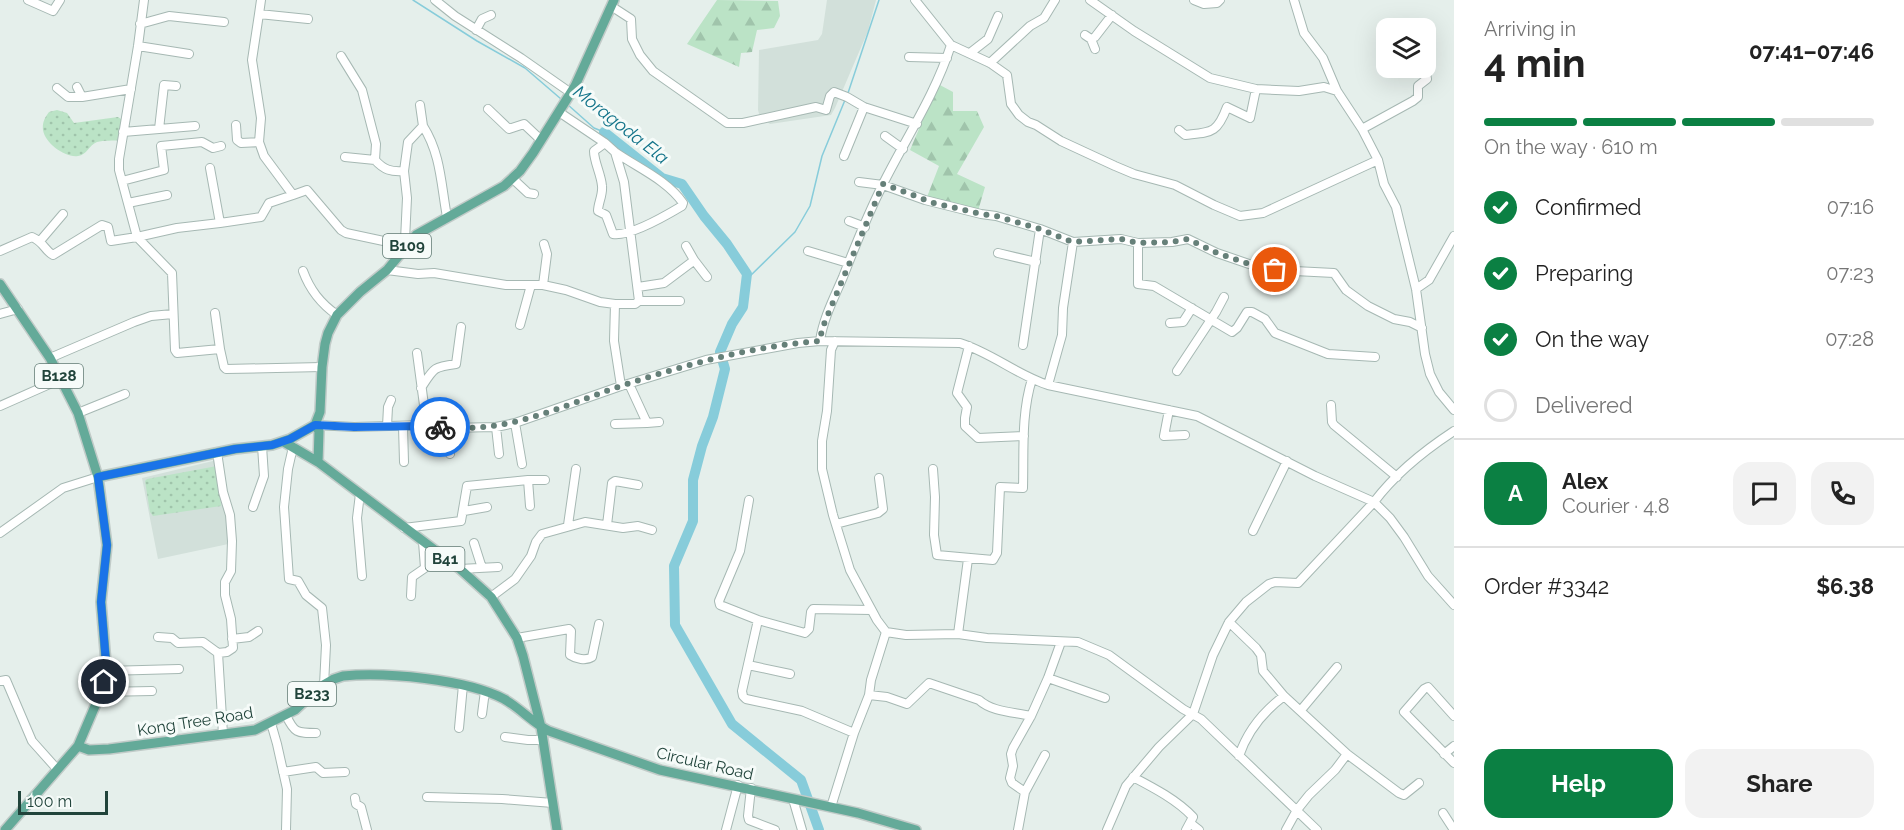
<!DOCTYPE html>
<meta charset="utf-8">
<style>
body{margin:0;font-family:Raleway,sans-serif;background:#f2f2f2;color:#222;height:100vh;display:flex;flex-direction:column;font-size:22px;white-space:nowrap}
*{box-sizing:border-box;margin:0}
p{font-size:20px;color:#767676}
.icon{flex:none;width:33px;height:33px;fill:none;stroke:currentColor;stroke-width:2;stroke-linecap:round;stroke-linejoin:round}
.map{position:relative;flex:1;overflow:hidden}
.details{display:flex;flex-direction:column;background:#fff;width:450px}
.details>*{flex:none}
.buttons{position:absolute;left:1376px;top:18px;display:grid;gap:12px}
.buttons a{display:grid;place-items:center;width:60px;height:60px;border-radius:12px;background:#fff;box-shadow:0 6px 24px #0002;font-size:30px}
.scale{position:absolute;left:18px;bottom:15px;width:90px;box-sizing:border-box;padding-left:6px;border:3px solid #21443b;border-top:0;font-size:16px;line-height:21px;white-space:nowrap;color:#21443b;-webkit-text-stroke:4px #f6fbf9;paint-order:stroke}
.pin{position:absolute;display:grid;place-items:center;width:51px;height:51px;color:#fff;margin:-26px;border:3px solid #fff;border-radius:50%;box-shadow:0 2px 6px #0007}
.courier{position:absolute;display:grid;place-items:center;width:60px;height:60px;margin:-30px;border:4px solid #1a73e8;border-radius:50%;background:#fff;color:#222;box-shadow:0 2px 8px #0007}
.overview em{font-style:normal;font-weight:700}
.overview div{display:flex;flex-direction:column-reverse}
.overview{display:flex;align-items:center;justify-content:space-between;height:102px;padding:0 30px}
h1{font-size:39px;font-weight:700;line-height:45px}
.bar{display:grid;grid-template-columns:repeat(4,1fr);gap:9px 6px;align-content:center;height:72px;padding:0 30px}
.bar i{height:8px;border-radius:4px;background:#e0e0e0}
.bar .selected{background:#0b8043}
.bar p{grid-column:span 4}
.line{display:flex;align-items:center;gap:15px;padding:0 30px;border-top:2px solid #e0e0e0}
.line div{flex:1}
.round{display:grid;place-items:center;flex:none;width:63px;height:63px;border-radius:18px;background:#f2f2f2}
ol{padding:0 30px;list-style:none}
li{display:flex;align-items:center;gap:18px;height:66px}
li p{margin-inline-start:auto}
li .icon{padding:6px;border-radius:50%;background:#0b8043;color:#fff;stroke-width:4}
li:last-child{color:#767676}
li i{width:33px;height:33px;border:3px solid #e0e0e0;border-radius:50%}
.primary-button{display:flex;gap:12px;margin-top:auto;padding:12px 30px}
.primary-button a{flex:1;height:69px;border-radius:18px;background:#0b8043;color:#fff;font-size:24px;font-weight:700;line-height:69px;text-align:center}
.primary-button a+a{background:#f2f2f2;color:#222}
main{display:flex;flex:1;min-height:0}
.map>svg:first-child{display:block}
</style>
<main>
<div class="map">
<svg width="1454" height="830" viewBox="0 0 1454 830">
<defs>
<pattern id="grass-dots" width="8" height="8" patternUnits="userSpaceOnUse" patternTransform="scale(1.5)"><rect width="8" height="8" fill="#bbe3c6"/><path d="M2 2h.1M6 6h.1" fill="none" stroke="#a0c4ab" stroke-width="1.8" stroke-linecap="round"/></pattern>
<pattern id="forest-firs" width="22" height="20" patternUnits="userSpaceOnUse" patternTransform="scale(1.5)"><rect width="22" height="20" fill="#bbe3c6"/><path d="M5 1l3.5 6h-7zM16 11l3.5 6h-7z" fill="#a0c4ab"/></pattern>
</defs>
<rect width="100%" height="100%" fill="#e5efeb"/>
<path fill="#d2e0da" d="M 827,0 L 876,0 L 868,31 L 835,108 L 831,115 L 770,124 L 760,117 L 758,110 L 759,50 L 818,40 L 822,34 Z
M 217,460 L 223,506 L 233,543 L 158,559 L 142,478 Z"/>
<path fill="url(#grass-dots)" d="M 57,110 L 67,113 L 74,123 L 118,117 L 124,121 L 121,140 C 113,141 104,140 97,142 C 89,145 87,155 78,156 C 65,158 45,143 43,130 C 42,123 45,117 49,112 Z
M 217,466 L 221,506 L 153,516 L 150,512 L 145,481 L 147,479 Z"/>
<path fill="url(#forest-firs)" d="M 717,0 L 778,1 L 780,16 L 774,28 L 757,30 L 752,52 L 741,53 L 739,67 L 687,44 Z
M 938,84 L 953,92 L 953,111 L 977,111 L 984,127 L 957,174 L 985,187 L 978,211 L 927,197 L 939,166 L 910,150 Z"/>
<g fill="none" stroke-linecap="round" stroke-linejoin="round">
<path stroke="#87ccda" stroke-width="1.5" d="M 413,0 L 477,41 L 525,68 L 561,99
M 848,93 L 879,0
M 567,104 L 594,128 L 604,132
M 746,280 L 795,232 L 810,206 L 822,156 L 845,100"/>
<path stroke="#87ccda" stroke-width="10" d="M 604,132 L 662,178 L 682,184 L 704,216 L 727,244 L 747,274 L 743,307 L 732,324 L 720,352 L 725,369 L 713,417 L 702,446 L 693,480 L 693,521 L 674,566 L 675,625 L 732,724 L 801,780 L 819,830"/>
<defs>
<path id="minor" d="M 28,0 L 53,11 L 60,0
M 144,0 L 138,46 L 119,159 L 119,170 L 137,237 L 177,228 L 220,223 L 210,168
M 435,0 L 455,16 L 521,58 L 571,93
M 1090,0 L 1134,31 L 1210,78 L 1256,89 L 1299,91 L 1324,87 L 1337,91
M 1194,0 L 1204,4 L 1217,3 L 1220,0
M 1294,0 L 1304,33 L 1323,58 L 1337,91 L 1362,129 L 1378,160 L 1384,184 L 1396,207 L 1416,289 L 1425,354 L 1430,374 L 1439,392 L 1454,410
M 611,6 L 631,19 L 632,39 L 640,55 L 653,71 L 727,123 L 743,123 L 816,107 L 826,110 L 830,96 L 834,92 L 847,97 L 864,107 L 917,124
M 259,14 L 261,0
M 308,19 L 259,14 L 252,60 L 261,118 L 259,142 L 264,156 L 293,195 L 307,190 L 341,230 L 346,233 L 407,246 L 405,240 L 407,198 L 404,171 L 408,142 L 423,126 L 420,105
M 140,24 L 169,16 L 224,22
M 476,30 L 482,19 L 491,15
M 1085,35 L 1091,39 L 1095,37 L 1112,15
M 1091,39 L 1095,49
M 951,45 L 990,63 L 1007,75 L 1011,104 L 1019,115 L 1028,122 L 1036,125 L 1061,141 L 1115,166 L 1134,174 L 1175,185 L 1214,205 L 1240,216 L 1263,213 L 1378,160
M 138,46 L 189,54
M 970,53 L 988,39 L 998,16
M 341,56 L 362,90 L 376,144 L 375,160 C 384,170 391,172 404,171
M 909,57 L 947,58
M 990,63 L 1030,26 L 1044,18 L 1055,0
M 77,87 L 82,97 L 131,89
M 57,88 L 68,97 L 82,97
M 488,109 L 509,129 L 524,124 L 541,140
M 559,112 L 605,143 L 615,152 L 624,182 L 639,301 L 635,304 L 615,304 L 614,341 L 621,386
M 236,125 L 237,140 L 241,143 L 259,142
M 423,126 C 441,154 441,185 447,217
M 159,129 L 195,126
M 1362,129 L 1413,101 L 1418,97 L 1418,86 L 1427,79 L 1425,67
M 1179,130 L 1185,135 C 1211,132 1217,134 1227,107 L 1250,118 L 1256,89
M 123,132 L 159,129 L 164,85 L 176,86
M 885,136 L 903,149
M 605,143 L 594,151 C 594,162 601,174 602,186 C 603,195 598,203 598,211 L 606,215 L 613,234 C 630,237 667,215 682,206 L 683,203 C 667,180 638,168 615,152
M 844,156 L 864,107
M 345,157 L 375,160
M 513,179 L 528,193 L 534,194
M 122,181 L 164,170 L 161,146 L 202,142 L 213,148 L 221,146
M 859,182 L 883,185 L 925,200 L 981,214 L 996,216 L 1040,229 L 1073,242 L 1121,239 L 1138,243 L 1172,242 L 1188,239 L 1217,253 L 1249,264 L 1275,270 L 1334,273 L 1346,290 L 1368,306 L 1394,319 L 1410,322 L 1422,328
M 128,203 L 167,195
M 849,221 L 865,227
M 220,223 L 261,217 L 269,203 L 293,195
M 40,241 L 63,214
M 1138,243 L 1138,284 L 1154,286 L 1232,332 L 1237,328 L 1247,312 L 1252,312 L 1265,319 L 1275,333 L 1328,354 L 1375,357
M 0,251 L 32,237 C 44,242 44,250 53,255 L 102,225 L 108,227 L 111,241 L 137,237 L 172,273 L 175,350 L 177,353 L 220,349 L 224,367 L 226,369 L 322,367
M 808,251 L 848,263
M 998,253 L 1036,262
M 694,260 L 707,277
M 387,270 L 418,274 L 434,273 L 506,285 L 543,285 L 566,290 L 600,302 L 615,304
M 303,271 C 310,290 320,303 337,315
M 543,285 L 547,254 L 544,244
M 638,287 L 664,283 L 692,262 L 694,260 L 686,246
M 1416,289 L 1429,280 L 1454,236
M 639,301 L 680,301
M 215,313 L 220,349
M 0,314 L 18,309
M 1170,323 L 1183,322 L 1192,308
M 520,325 L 531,285
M 820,341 C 823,319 834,298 843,277 C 855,246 868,214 883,184 C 906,138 935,95 951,45 L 915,0
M 835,341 L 831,350 L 827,411 L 822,441 L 822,469 L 833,515 L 850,570 L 877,620 L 886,632 L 906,635 L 958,634 L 987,638 L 1078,642 L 1109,655 L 1183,709 L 1201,719 L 1317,830
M 1023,345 L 1040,229
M 969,346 L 957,393 L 967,407 L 965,418 L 965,426 L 978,438 L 1024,436
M 417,353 L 424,405 L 424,425
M 50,358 L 134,322 L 151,316 L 173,314
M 1177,371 L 1216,312 L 1224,297
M 1048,385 L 1062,335 L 1063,308 L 1073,242
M 421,388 C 434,368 433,367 456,364 L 461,327
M 1331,405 L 1332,422 L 1334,425 L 1397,477
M 0,406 L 61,379
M 1169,410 L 1164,436 L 1185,435
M 78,413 L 125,394
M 515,423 L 522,464
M 647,423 L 659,422
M 615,424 L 647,423 L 629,384
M 315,425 L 354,427 L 424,425 L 447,428 L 496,427 L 515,423 L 621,386 L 706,360 L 798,343 L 820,341 L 960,343 C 992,353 1017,375 1048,385 L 1197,416 L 1315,476 L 1374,502 L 1390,518 L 1404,537 L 1428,576 L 1454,605
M 387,426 L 388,407 L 391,400
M 403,426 L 404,462
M 496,427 L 499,454
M 447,428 L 450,454
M 293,447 L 288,469 L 284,507 L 289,579 L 298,581 L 306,595 L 322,608 L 326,645 L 324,685
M 217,452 L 223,492 L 230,515 L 232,541 L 231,571 L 225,582 L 225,595 L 231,619 L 233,648 L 227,652 L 218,653
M 933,469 L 935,497 L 934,535 L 937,555 L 993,560 L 997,553 L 1000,487 L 1023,488 C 1024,452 1021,414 1032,379
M 528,480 L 530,506
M 360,494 L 357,518 L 362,576
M 749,500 L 740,551 L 719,601 L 720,605 L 758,620 L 805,633 L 809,629 L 811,612 L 813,609 L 871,610
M 253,507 L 264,476 L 262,446
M 464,511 L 487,507
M 836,524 L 878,513 L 883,509 L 879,478
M 568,525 L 576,469
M 607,525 L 612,483 L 615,481 L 638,485
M 404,528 L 461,521 L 467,486 L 528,480 L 545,480
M 1253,531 L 1287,461
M 0,533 L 63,488 L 98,477
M 474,543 L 482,568
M 460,569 L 498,567
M 411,596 L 412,577 L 425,568 L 423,542
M 491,597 L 515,579 L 531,556 L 536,542 L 542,534 L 585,522 L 623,528 L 638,526 L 652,530
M 758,620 L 742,691 L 743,696 L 746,699 L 802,711 L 854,733
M 1229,622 L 1256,648 L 1261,655 L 1263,671 L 1284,696 L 1347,754 L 1399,793 L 1404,795 L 1419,783
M 958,634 L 968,559
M 158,637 L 172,638 L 178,643 L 203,642 L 218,653 L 223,734
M 517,638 L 569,629 L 571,631 L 570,655 C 576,659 586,661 592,657 L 599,624
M 232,639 L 249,637 L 258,631
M 748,665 L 790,674
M 106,671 L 179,669
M 1048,678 L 1105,698
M 0,681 L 6,680 L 32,741 L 57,769
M 101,692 L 152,691
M 869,695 L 887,697 L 907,704 L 929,683 L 979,700 C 992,712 1014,712 1031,716
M 1301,710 L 1337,667
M 482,714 L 485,691
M 286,715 C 294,733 297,733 316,733
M 1454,716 L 1428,687 L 1424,689 L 1404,712 L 1454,763
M 271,723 L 277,744 L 287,789 L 286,830
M 459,728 L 463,685
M 505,737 L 528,740 L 543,740
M 1444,754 L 1454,746
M 1239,756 C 1247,732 1264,711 1284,696
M 283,772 L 316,767 L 323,773 L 345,772
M 1133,777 C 1154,788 1177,800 1193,817 L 1186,830
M 751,788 L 748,816 L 749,820 L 775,830
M 1025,792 L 1012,783 L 1010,778 L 1013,766 L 1011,754 L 1013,748 L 1031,716 L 1048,678 L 1061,642
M 427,797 L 502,799 L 553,803
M 355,798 L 356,804 L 361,807 L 367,830
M 793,799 L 802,830
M 831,807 L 854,733 L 869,695 L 871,680 L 886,632
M 1443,813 L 1454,830
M 1190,823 L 1199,830
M 726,830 L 738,785
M 1018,830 L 1025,792 L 1045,755
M 1107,830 L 1126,786 L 1159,747 L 1193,714 L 1213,655 L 1229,622 L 1246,602 L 1269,584 L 1275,582 L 1298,583 L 1374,502 C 1395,474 1425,450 1454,431
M 1286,830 L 1297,810 L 1309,795 L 1335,770 L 1347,754"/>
<path id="major" d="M 0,284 L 50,358 L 78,413 L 98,477 L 107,545 L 101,602 L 106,663 L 101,692 L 78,746 L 5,830
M 315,425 L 319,431 L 318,462
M 284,442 L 318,462 L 460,569 L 491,597 L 517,638 L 523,656 L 541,727 L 557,830
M 98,477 L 235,449 L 272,445 L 290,439 L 315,425 L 320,412 L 322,367 L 325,344 L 328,333 L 337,315 L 360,292 L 387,270 L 416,235 L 504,186 L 520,171 L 533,153 L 575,86 L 614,0
M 78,746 L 89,750 L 109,749 L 255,730 L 295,710 L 320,687 L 334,679 L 343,676 C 385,672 466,679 504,699 C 520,708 533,723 549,731 L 660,770 L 858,813 L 916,830"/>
</defs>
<use href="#minor" stroke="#a6b8b3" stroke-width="10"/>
<use href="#major" stroke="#c1cbc8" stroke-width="12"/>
<use href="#minor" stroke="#fff" stroke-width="8"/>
<use href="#major" stroke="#64aa99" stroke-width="9"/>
</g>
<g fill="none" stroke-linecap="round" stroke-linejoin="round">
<path stroke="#668079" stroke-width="6" stroke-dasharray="0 10.8" d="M 440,427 C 508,434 559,407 621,386 C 685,365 752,346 820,341 L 822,329 L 831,307 L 883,184 L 934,203 L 981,214 L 996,216 L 1040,229 L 1072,242 L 1121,239 L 1138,243 L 1172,242 L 1188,239 L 1217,253 L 1249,264 L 1275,270"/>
<path stroke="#1a73e8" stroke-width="8" d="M 104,682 L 106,663 L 101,602 L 107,545 L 98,477 L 235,449 L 272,445 L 290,439 L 315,425 L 354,427 L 424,426 L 440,427"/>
</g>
<g text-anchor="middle" stroke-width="6" stroke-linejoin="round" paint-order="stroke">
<g fill="#f6fbf9" stroke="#617b74" stroke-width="1.5">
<rect x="383" y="234" width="48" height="24" rx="4.5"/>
<rect x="35" y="364" width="48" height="24" rx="4.5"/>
<rect x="425.5" y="547" width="39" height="24" rx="4.5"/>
<rect x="288" y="682" width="48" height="24" rx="4.5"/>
</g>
<g font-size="15" font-weight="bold" fill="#21443b">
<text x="407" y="251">B109</text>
<text x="59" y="381">B128</text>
<text x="445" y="564">B41</text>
<text x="312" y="699">B233</text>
</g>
<g font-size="16" fill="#21443b" stroke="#f6fbf9">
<text transform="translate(195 721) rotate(-9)" y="6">Kong Tree Road</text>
<text transform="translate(705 763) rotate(13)" y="6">Circular Road</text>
</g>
<g font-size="18" font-style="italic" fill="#127389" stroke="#f6fbf9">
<text transform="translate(621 125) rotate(38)" y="6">Moragoda Ela</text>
</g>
</g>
</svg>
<div class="buttons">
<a><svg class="icon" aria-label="layers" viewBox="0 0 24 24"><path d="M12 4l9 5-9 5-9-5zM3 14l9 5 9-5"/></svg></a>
</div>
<div class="scale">100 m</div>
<div class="pin" style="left:1275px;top:270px;background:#ea580c"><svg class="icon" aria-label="bag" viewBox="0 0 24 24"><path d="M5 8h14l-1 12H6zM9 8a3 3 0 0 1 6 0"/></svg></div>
<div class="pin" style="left:104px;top:682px;background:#1f2937"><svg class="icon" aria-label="home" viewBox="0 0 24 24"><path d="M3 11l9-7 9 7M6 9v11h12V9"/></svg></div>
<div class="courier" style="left:440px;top:427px"><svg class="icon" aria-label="bike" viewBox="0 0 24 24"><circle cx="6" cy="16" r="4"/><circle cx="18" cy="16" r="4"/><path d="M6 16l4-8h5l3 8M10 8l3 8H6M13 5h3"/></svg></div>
</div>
<section class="details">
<div class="overview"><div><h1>4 min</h1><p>Arriving in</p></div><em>07:41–07:46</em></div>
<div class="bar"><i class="selected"></i><i class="selected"></i><i class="selected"></i><i></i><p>On the way · 610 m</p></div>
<ol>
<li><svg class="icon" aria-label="check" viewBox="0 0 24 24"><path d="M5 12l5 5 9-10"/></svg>Confirmed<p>07:16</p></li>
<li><svg class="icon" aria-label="check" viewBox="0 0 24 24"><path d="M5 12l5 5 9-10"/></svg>Preparing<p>07:23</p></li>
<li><svg class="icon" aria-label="check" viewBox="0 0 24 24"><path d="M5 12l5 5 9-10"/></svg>On the way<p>07:28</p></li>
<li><i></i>Delivered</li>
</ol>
<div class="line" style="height:108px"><b class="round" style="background:#0b8043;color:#fff">A</b><div><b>Alex</b><p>Courier · 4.8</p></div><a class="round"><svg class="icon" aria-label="chat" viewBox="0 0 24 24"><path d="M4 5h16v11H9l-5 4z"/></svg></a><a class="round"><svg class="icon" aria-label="phone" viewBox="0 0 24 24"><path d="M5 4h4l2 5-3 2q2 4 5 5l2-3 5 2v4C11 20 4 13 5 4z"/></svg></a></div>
<div class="line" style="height:78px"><div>Order #3342</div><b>$6.38</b></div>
<div class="primary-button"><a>Help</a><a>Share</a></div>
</section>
</main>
